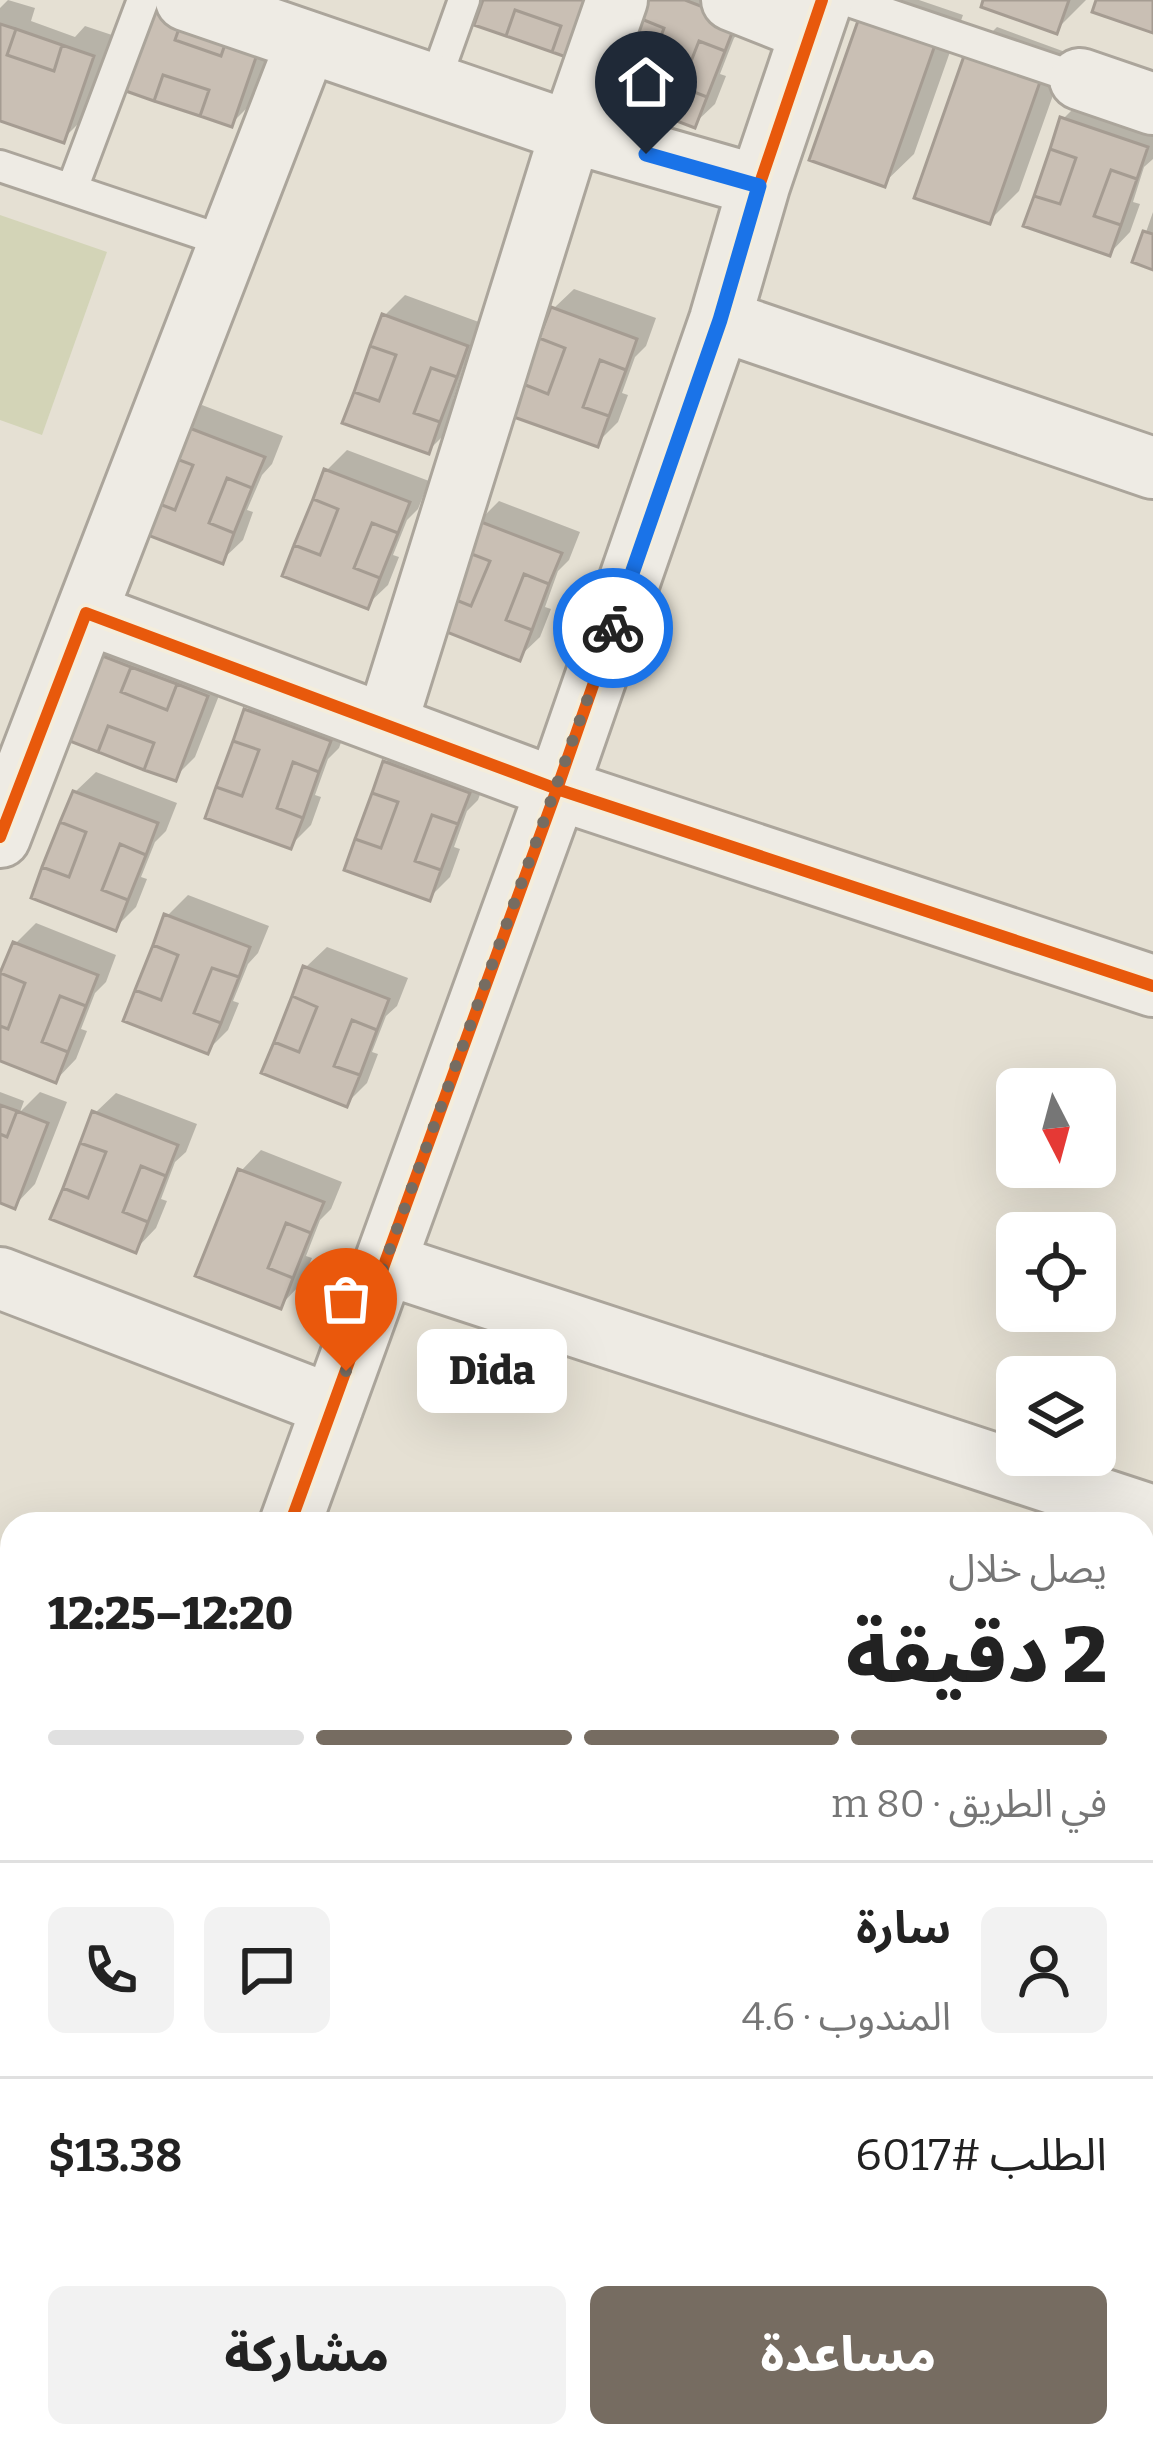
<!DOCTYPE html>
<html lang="ar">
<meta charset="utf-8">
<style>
body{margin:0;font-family:Bitter,"Noto Sans Arabic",serif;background:#f2f2f2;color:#222;direction:rtl;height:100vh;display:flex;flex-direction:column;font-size:45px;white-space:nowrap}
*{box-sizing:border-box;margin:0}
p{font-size:39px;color:#767676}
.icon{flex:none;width:66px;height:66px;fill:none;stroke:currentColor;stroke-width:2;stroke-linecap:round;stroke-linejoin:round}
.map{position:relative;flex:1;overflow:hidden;direction:ltr}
.side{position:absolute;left:0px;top:1512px;width:1155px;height:936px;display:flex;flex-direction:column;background:#fff;border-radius:36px 36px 0 0;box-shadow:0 12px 48px #0002;direction:rtl}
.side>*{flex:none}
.needle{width:78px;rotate:174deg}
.buttons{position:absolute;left:996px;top:1068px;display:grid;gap:24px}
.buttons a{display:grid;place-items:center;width:120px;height:120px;border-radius:18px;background:#fff;box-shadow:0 12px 48px #0002;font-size:60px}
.pin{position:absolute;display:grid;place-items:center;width:102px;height:102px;color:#fff;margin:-123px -51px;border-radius:50% 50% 50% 0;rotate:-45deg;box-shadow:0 0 12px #0007}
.pin .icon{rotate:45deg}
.courier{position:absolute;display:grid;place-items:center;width:120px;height:120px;margin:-60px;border:9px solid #1a73e8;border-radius:50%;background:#fff;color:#222;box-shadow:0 3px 15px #0007}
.bubble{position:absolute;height:84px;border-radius:18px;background:#fff;box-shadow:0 12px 48px #0002;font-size:39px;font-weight:800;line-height:84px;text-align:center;direction:rtl}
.overview em{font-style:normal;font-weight:800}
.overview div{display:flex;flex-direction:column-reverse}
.overview{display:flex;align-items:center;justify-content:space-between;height:204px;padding:0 48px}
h1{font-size:78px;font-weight:800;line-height:90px}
.bar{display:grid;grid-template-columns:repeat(4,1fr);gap:18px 12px;align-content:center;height:144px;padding:0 48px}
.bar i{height:15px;border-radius:9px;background:#e0e0e0}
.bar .on{background:#766c61}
.bar p{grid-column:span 4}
.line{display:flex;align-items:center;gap:30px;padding:0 48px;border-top:3px solid #e0e0e0}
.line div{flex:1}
.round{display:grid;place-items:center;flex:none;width:126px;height:126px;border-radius:18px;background:#f2f2f2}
.action{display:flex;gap:24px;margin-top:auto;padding:24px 48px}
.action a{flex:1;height:138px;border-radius:18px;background:#766c61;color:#fff;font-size:48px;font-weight:800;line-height:138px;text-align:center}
.action a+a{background:#f2f2f2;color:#222}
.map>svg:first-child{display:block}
</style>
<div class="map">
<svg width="1153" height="2448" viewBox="0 0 1153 2448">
<rect width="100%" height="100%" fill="#e5e0d3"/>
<path fill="#d3d4b7" d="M 0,215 L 107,252 L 42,435 L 0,420 Z"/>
<path fill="#0003" d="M 8,0 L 35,8 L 31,21 L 75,37 L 85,26 L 112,35 L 83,119 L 63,139 L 0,117 L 0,8 Z
M 649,0 L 755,0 L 745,27 L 734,38 L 720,74 L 726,76 L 715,104 L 694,124 Z
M 882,0 L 919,0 L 963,15 L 914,154 L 884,183 Z
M 986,0 L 1086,0 L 1056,30 Z
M 198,6 L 281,20 L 252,103 L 231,124 Z
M 997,27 L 1068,53 L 1019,191 L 989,221 L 967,57 Z
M 1084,98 L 1153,122 L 1153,159 L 1144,167 L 1133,202 L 1140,204 L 1130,232 L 1110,253 L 1063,119 Z
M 1153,212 L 1153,266 L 1136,261 Z
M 574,289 L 656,318 L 646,346 L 635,357 L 622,393 L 628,395 L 618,422 L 597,443 L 553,309 Z
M 405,295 L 487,325 L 477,352 L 464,365 L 453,400 L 459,402 L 449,430 L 428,451 L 384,316 Z
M 202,405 L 283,436 L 272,464 L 262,475 L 247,510 L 253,512 L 243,540 L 222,560 L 181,425 Z
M 347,450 L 429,481 L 418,509 L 407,520 L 393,555 L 399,557 L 388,585 L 367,605 L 327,470 Z
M 499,501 L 580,532 L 569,560 L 558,571 L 545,607 L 551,609 L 540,637 L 519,657 L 478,522 Z
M 123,636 L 227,675 L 195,757 L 175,777 L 103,656 Z
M 267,690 L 349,720 L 339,748 L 328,759 L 315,795 L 321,797 L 311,825 L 290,846 L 247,711 Z
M 406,742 L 488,772 L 478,800 L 467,811 L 454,847 L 460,849 L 450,877 L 429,898 L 386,763 Z
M 96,772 L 177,803 L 166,831 L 155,842 L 141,877 L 147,879 L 136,907 L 115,928 L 75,792 Z
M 188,895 L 269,926 L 258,953 L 248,964 L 233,1001 L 239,1003 L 228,1030 L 207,1051 L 167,916 Z
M 36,923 L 116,955 L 106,982 L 95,993 L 81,1029 L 87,1031 L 76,1059 L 56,1080 L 0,1058 L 0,981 L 15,944 Z
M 327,947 L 408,978 L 397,1006 L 386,1016 L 372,1052 L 378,1054 L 367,1083 L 347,1103 L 306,967 Z
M 0,1092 L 24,1101 L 20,1112 L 40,1092 L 67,1102 L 35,1184 L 15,1205 L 0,1199 Z
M 116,1093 L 197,1124 L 186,1152 L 175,1162 L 161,1199 L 167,1201 L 156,1228 L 136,1249 L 95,1113 Z
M 261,1150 L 342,1182 L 331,1209 L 320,1220 L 306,1256 L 312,1258 L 300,1285 L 280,1306 L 241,1171 Z"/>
<path fill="#c9bfb4" stroke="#a59c92" stroke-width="3" d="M 483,0 L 606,0 L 583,63 L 552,52 L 561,26 L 515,10 L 506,36 L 474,25 Z
M 646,0 L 685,0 L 737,20 L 725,51 L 699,41 L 681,87 L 707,97 L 695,128 L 609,95 L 621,64 L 647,74 L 664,28 L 639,18 Z
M 983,0 L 1069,0 L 1057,34 L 981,7 Z
M 1096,0 L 1153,0 L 1153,33 L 1092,12 Z
M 152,4 L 184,14 L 175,40 L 221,56 L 230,30 L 262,40 L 232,127 L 200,116 L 209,90 L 163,75 L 154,101 L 123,90 Z
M 515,10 L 561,26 L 552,52 L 506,36 Z
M 184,14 L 230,30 L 221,56 L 175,40 Z
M 639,18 L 664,28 L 647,74 L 621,64 Z
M 859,18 L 935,45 L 885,187 L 809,160 Z
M 0,24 L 16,29 L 7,55 L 54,71 L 62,45 L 94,56 L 64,143 L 0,121 Z
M 16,29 L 62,45 L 54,71 L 7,55 Z
M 699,41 L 725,51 L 707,97 L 681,87 Z
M 964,56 L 1040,82 L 990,224 L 914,198 Z
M 163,75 L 209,90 L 200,116 L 154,101 Z
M 1060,117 L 1148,147 L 1137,179 L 1111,170 L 1094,216 L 1121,225 L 1110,256 L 1023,226 L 1034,196 L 1060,204 L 1076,158 L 1050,149 Z
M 1050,149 L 1076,158 L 1060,204 L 1034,196 Z
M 1111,170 L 1137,179 L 1121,225 L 1094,216 Z
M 1143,231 L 1153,234 L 1153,270 L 1132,262 Z
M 551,307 L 637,339 L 626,370 L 600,360 L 583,407 L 609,416 L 598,447 L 511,416 L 523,384 L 548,394 L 565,348 L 539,338 Z
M 382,314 L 468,346 L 457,377 L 431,368 L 414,413 L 440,422 L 429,454 L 342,423 L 354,392 L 379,401 L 396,355 L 370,346 Z
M 539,338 L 565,348 L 548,394 L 523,384 Z
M 370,346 L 396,355 L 379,401 L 354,392 Z
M 600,360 L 626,370 L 609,416 L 583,407 Z
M 431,368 L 457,377 L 440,422 L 414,413 Z
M 179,424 L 265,457 L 252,488 L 227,478 L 209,523 L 234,533 L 223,564 L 137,531 L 149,500 L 175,510 L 193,465 L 166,455 Z
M 166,455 L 193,465 L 175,510 L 149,500 Z
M 324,469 L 410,502 L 398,533 L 372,523 L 354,568 L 380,578 L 368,609 L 282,576 L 294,545 L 320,555 L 338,509 L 313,499 Z
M 227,478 L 252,488 L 234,533 L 209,523 Z
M 313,499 L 338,509 L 320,555 L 294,545 Z
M 476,520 L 562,553 L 549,584 L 524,574 L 506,620 L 532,630 L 520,661 L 434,627 L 446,596 L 471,606 L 490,561 L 464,551 Z
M 372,523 L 398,533 L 380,578 L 354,568 Z
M 464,551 L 490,561 L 471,606 L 446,596 Z
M 524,574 L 549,584 L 532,630 L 506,620 Z
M 100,655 L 131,667 L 121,692 L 167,710 L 177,684 L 208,696 L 176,781 L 144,770 L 154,743 L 108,726 L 98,752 L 67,740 Z
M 131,667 L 177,684 L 167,710 L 121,692 Z
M 244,709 L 331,741 L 319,772 L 293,762 L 277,808 L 303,818 L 291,849 L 205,818 L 216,787 L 242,796 L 259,750 L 233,741 Z
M 108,726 L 154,743 L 144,770 L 98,752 Z
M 233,741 L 259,750 L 242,796 L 216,787 Z
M 383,761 L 470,793 L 458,824 L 432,815 L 415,861 L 441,870 L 430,901 L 344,870 L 355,839 L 381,848 L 398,802 L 372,793 Z
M 293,762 L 319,772 L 303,818 L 277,808 Z
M 73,791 L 158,823 L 146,855 L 120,844 L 102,890 L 128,900 L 116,931 L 31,898 L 42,867 L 69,877 L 86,832 L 60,822 Z
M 372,793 L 398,802 L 381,848 L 355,839 Z
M 432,815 L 458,824 L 441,870 L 415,861 Z
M 60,822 L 86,832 L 69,877 L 42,867 Z
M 120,844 L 146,855 L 128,900 L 102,890 Z
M 164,914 L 250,947 L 239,977 L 212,968 L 194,1013 L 221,1023 L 208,1054 L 123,1021 L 135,990 L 161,1000 L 178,955 L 153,945 Z
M 13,942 L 98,975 L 86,1006 L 60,996 L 42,1042 L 68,1052 L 56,1083 L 0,1061 L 0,1026 L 8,1029 L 25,983 L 0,973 Z
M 153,945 L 178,955 L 161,1000 L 135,990 Z
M 303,966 L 389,999 L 377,1030 L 352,1020 L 334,1066 L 360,1075 L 347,1107 L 261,1073 L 274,1042 L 299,1052 L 317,1007 L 292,996 Z
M 212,968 L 239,977 L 221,1023 L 194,1013 Z
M 0,973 L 25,983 L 8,1029 L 0,1026 Z
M 60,996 L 86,1006 L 68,1052 L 42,1042 Z
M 292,996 L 317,1007 L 299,1052 L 274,1042 Z
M 352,1020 L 377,1030 L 360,1075 L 334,1066 Z
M 0,1105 L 17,1111 L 7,1137 L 0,1134 Z
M 17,1111 L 48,1123 L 15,1209 L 0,1203 L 0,1134 L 7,1137 Z
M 92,1111 L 178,1145 L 166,1176 L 141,1166 L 123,1212 L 148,1222 L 136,1253 L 50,1219 L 63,1188 L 88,1198 L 106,1152 L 80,1143 Z
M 80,1143 L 106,1152 L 88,1198 L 63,1188 Z
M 141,1166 L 166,1176 L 148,1222 L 123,1212 Z
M 238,1169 L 324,1202 L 311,1233 L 286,1223 L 268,1268 L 293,1278 L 281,1309 L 195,1276 Z
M 286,1223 L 311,1233 L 293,1278 L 268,1268 Z"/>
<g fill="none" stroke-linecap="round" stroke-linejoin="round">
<defs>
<path id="service" d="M 846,0 L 1080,79
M 433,87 L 464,0
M 0,166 L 230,243
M 72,189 L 143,0"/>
<path id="minor" d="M 186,0 L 571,132 L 759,186
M 732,0 L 810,31
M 822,0 L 759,186 L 720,320 L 557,789 L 1153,986
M 1080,79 L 1153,104
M 720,320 L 1153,468
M 86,613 L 307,42
M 386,725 L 571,132 L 617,0
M 0,837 L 86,613 L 557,789 L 290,1524
M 386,1264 L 1153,1516
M 0,1278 L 333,1406
M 1143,1822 L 1153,1792
M 1143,1995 L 1153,1999
M 0,2100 L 12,2104
M 0,2335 L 12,2302
M 380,2448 L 383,2436
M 932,2448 L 936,2436"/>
</defs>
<use href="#service" stroke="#aba59b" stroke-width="36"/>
<use href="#minor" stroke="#aba59b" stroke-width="66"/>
<use href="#service" stroke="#eeebe4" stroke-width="30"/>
<use href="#minor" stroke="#eeebe4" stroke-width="60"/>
<defs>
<path id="cycleway" d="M 822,0 L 759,186 L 720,320 L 557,789 L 1153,986
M 0,837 L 86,613 L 557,789 L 290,1524"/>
</defs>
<use href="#cycleway" stroke="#f4eddb" stroke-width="20"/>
<use href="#cycleway" stroke="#e8590c" stroke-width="12"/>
</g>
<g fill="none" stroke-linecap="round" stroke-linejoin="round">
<path stroke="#766c61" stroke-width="12" stroke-dasharray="0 21.6" d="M 346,1371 L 613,628"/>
<path stroke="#1a73e8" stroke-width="15" d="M 613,628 L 720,320 L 759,186 L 646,154"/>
</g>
</svg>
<div class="buttons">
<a><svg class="needle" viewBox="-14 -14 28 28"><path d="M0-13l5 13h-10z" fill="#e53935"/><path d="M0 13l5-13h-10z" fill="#767676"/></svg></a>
<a><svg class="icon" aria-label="locate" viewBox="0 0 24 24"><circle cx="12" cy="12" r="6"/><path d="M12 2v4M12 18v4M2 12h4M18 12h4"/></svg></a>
<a><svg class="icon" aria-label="layers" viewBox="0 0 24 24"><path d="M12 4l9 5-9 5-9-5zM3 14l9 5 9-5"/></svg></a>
</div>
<div class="pin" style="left:346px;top:1371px;background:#ea580c"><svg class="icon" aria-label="bag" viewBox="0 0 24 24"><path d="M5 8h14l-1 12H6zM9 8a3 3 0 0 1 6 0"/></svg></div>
<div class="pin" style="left:646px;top:154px;background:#1f2937"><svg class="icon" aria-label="home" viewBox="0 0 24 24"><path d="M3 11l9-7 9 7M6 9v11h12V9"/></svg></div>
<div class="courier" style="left:613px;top:628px"><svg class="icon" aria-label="bike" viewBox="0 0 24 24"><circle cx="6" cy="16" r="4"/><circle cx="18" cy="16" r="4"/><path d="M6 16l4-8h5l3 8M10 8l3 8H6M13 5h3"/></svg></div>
<div class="bubble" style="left:417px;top:1329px;width:150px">Dida</div>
<section class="side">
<div class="overview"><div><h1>2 دقيقة</h1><p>يصل خلال</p></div><em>12:20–12:25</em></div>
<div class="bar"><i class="on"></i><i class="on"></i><i class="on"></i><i></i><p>في الطريق · 80 m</p></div>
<div class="line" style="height:216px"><a class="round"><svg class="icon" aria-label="person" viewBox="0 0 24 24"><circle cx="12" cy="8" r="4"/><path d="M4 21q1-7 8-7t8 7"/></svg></a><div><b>سارة</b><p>المندوب · 4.6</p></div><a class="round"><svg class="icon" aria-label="chat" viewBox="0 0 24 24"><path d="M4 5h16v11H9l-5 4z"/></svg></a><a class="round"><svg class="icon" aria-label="phone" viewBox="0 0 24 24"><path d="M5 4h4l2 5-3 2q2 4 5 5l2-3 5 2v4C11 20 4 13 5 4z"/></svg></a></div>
<div class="line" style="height:156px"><div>الطلب #6017</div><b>$13.38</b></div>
<div class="action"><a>مساعدة</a><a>مشاركة</a></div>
</section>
</div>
